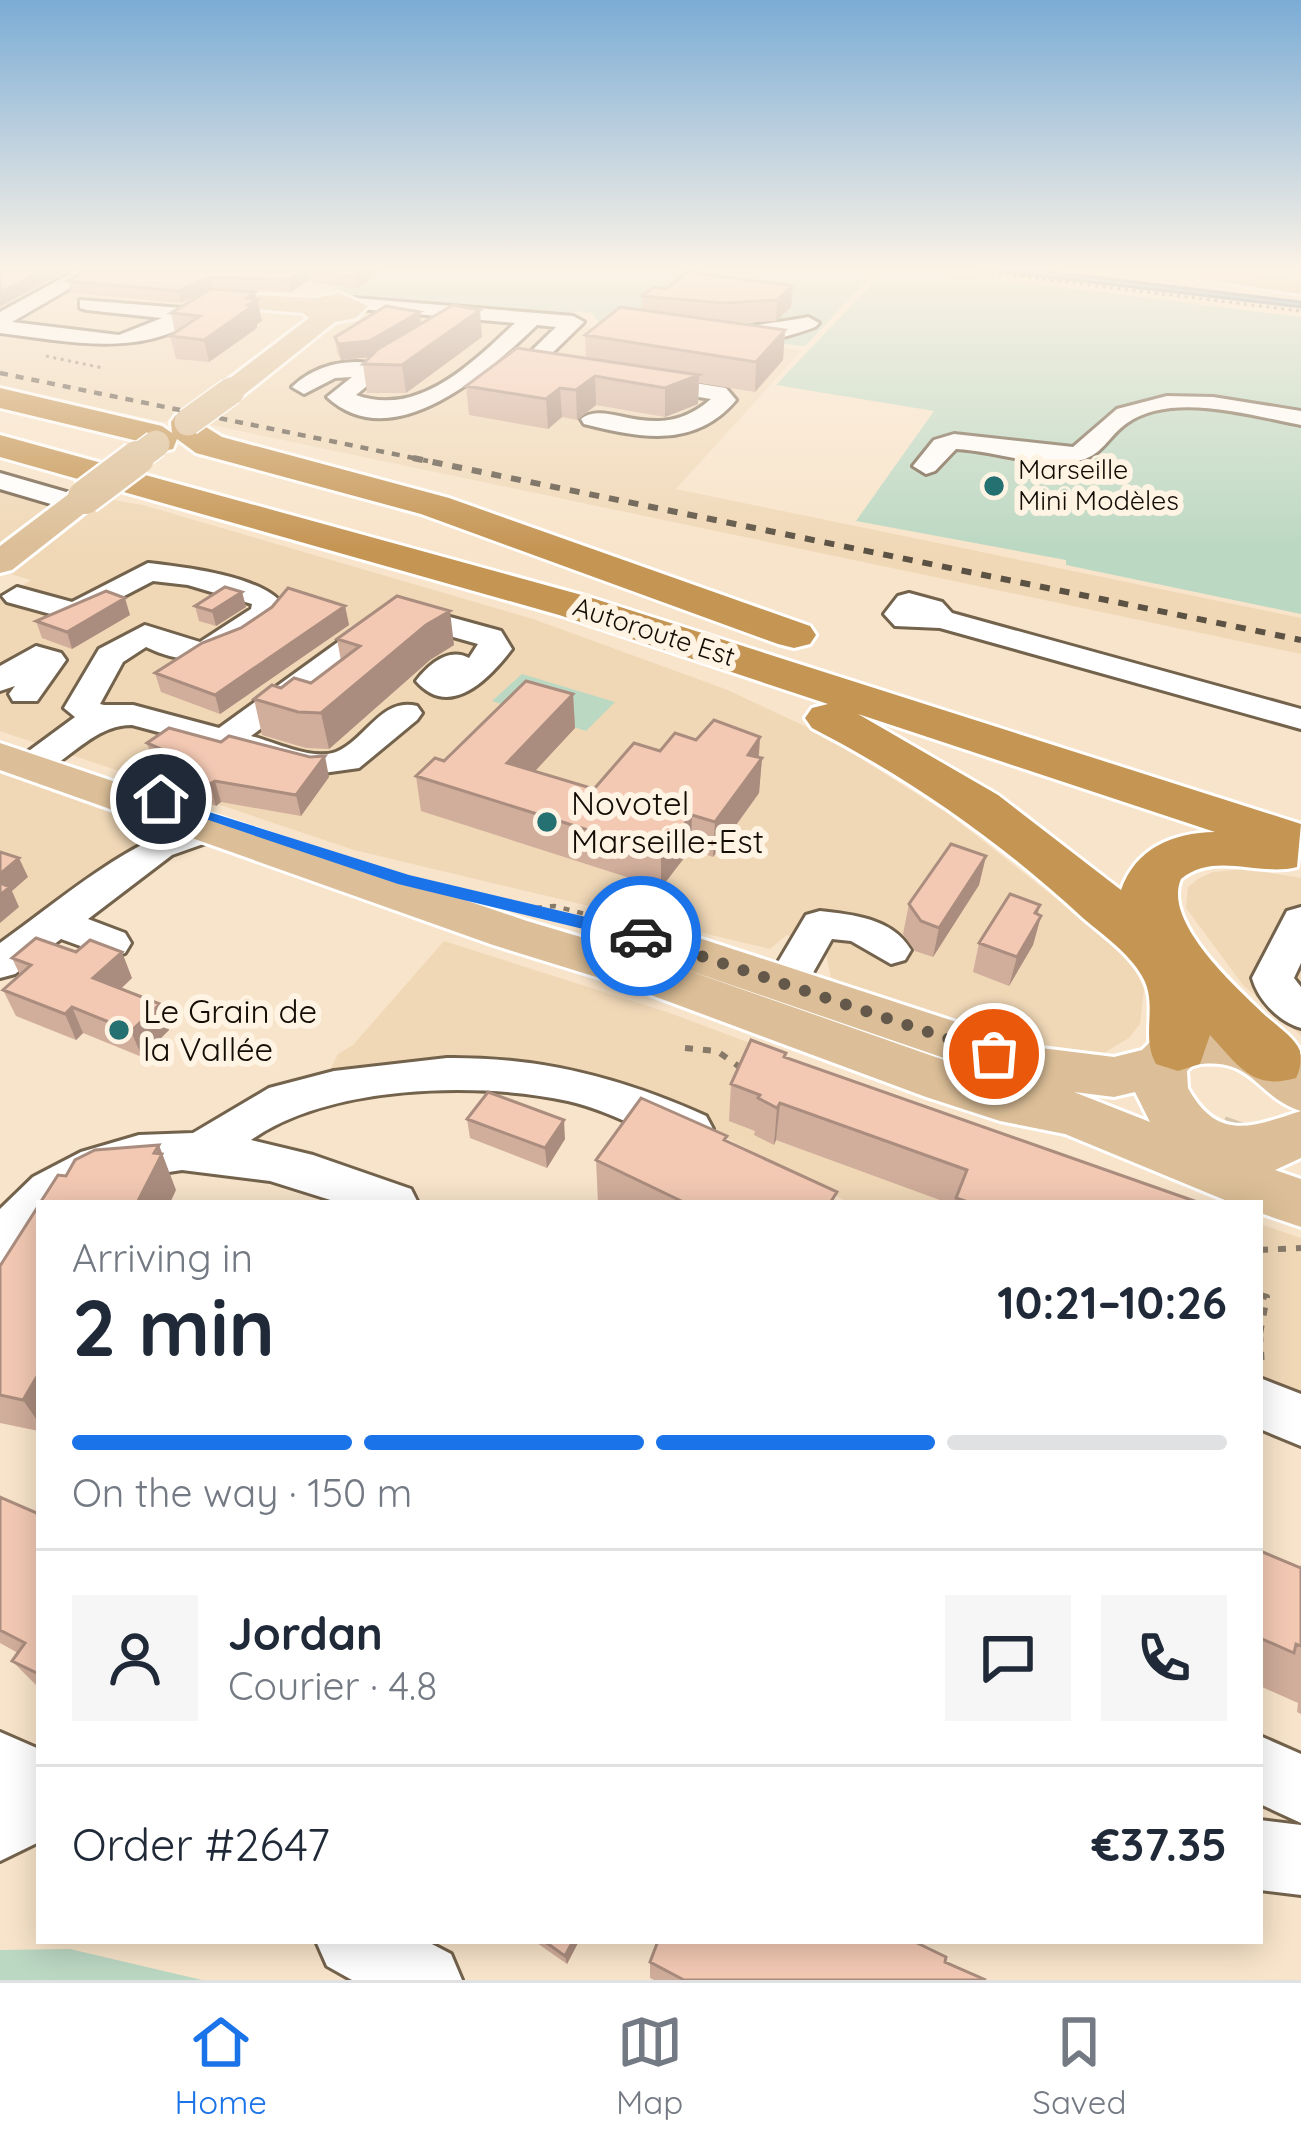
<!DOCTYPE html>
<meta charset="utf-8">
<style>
body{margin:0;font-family:Quicksand,sans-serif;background:#f6f6f7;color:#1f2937;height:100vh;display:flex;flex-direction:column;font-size:45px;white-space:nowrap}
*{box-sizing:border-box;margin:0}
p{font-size:39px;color:#747a83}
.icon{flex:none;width:66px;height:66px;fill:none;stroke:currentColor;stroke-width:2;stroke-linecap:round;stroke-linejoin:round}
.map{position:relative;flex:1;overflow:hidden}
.sheet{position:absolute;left:36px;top:1200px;width:1227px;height:744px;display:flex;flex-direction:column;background:#fff;border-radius:0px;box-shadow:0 6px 30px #0003}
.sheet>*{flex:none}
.pin{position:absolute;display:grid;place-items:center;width:102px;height:102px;color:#fff;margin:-51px;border:6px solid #fff;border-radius:50%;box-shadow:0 3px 12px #0007}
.courier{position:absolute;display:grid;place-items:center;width:120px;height:120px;margin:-60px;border:9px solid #1a73e8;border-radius:50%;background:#fff;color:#222;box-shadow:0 3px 15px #0007}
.summary em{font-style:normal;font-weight:700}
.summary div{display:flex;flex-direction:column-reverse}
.summary{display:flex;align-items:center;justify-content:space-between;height:204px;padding:0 36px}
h1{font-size:78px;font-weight:700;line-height:90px}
.bar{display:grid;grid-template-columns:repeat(4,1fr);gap:18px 12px;align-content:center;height:144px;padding:0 36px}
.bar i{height:15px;border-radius:9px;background:#e0e1e3}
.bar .on{background:#1a73e8}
.bar p{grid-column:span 4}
.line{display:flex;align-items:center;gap:30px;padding:0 36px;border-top:3px solid #e0e1e3}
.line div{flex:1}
.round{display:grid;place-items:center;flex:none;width:126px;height:126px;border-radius:0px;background:#f6f6f7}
.tabs{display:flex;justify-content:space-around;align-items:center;height:168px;border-top:3px solid #e0e1e3;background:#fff;font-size:33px;color:#747a83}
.tabs a{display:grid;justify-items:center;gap:6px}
.tabs .on{color:#1a73e8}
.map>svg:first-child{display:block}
</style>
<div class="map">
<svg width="1301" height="1980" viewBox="0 0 1301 1980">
<rect width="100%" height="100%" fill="#f8e4ca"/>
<path fill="#f0d8b7" d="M 78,281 L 481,316 L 802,350 L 676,489 L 1301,618 L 1301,654 L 183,419 L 162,422 L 0,386 L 0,323 Z
M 0,481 L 143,505 L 533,619 L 725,689 L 822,734 L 950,815 L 1128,955 L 1144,989 L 1140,1024 L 1129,1038 L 1097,1057 L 1055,1054 L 831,978 L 825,949 L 787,935 L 770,949 L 354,850 L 0,731 L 0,600 L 31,580 L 0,571 Z
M 0,768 L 146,820 L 152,827 L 141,843 L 0,943 Z
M 1246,869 L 1301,878 L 1301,1036 L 1243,985 L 1186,908 L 1188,887 L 1198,879 L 1213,872 Z
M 444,941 L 667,1012 L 959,1121 L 1199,1203 L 850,1203 L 656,1101 L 327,1076 L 338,1054 L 353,1045 Z
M 1260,1224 L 1301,1238 L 1301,1411 L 1260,1394 Z"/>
<path fill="#bbd8c3" d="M 356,271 L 876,271 L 805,346 L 602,326 L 592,313 L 576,311 L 563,318 L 324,297 Z
M 884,271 L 929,271 L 1301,317 L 1301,614 L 1066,565 L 1066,560 L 856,521 L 934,411 L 776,385 Z
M 522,674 L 615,702 L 586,731 L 492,701 Z
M 70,1949 L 202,1980 L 0,1980 L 0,1950 Z"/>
<path fill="#79a1b8" stroke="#5a7582" stroke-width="3" d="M 998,271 L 1043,271 L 1284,300 L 1301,302 L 1301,307 Z"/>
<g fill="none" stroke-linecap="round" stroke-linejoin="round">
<path stroke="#d6c4ac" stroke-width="60" stroke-dasharray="60 30" stroke-linecap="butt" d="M 1216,1145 L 1301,1174"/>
<defs>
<path id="minor" d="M 75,271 L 100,271 L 12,322 L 119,335 L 162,318 L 87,310 L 80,308 L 80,300 L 182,308 L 212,294 L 222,300 C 157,362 80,343 0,333 L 0,312 Z
M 355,298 L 573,316 L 584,322 L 541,364 L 567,369 L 567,379 L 528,376 L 517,365 L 556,327 L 537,325 C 490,370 394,459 327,397 L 352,377 L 335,378 L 304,394 L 292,387 C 315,365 346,358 377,364 L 379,376 L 356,395 C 419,418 473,362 515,323 L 348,308 L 345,304 Z
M 808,317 L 819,323 L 815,327 C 790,336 742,352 719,335 C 732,326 786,322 808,317 Z
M 645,375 L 726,388 L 736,400 C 695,449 640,438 584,424 L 581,419 C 608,397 655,448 711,399 L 637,387 L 634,382 Z
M 1167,396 L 1213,397 L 1301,411 L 1301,425 C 1252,416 1172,391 1127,423 C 1108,436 1102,457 1077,461 C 1037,468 996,451 956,449 L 935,471 L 926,474 L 913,466 L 934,440 L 954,434 L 1073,447 L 1117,409 Z
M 0,473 L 87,498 L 91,504 L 78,512 L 0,489 Z
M 148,563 C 183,567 263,576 283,605 C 278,620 269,625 257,633 C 219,660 189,668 146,647 L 123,662 L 100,704 L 104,705 L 133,705 L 219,728 L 388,606 L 399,603 L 501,631 L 512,649 C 489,679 450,720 416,681 C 429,664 449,647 469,658 L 478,644 L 404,623 L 251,736 C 275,742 312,761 336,752 C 366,740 381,697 417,706 L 422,713 L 417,720 L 359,768 L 316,774 L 132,725 C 83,725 58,783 18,773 L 13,766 L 18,759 L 75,717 L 64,708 L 99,649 L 145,625 L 200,642 L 251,609 L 252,604 L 188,585 L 153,581 L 76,621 L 7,602 L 2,596 L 17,587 L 72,602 Z
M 909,593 L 942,602 L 952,613 L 1301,709 L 1301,729 L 940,628 L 895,626 L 884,614 L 898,596 Z
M 36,646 L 61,653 L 66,660 L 37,701 L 13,701 L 9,694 L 15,686 L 0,691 L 0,666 Z
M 210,818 L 223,821 L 228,829 L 223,837 L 172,855 L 88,919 L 125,933 L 131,943 L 125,953 L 111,957 L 61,939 L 15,974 L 0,978 L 0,943 C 66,896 129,838 210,818 Z
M 1301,907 L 1301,963 L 1294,978 L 1301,987 L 1301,1028 C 1279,1022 1258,1000 1252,978 L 1287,911 Z
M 820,911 C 854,915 892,918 911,950 L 905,960 L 891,964 L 851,941 L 832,939 L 801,994 L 786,999 L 771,994 L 765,984 L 806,915 Z
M 447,1058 C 540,1057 622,1078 706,1116 L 713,1129 L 706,1142 L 690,1147 C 648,1134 611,1111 568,1101 C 477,1081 329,1085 251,1140 L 313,1155 L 411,1189 L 418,1203 L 340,1203 L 270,1181 L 182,1170 L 110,1181 L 69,1203 L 39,1203 L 39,1233 L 18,1258 L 0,1264 L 0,1209 L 33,1177 L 81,1152 L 139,1135 L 193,1133 L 269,1088 L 334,1071 Z
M 1260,1378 L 1301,1394 L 1301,1446 L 1260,1429 Z
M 0,1732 L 39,1749 L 39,1842 L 0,1861 Z
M 1260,1736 L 1301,1754 L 1301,1823 L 1260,1804 Z
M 1260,1820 L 1301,1825 L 1301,1895 L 1260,1890 Z
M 316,1941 L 426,1941 L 451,1954 L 462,1980 L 352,1980 L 327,1966 Z"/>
<path id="major" d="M 1184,271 L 1245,271 L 1301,280 L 1301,294 L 1196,278 Z
M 212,293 L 316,298 L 339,293 L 368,306 L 356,318 L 335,322 L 241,397 L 231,399 L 217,391 L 221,385 L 309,318 L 303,313 L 203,305 L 200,300 Z
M 85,487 L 101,497 L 96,504 L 12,570 L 0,573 L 0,546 L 74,490 Z
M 0,743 L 527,921 L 668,963 L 625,949 L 618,937 L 625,925 L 642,920 L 659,925 L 1033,1047 L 1114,1057 L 1142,1050 L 1158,1034 L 1214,1023 L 1271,1036 L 1301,1055 L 1301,1111 C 1254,1096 1255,1055 1193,1065 L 1187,1071 L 1188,1088 C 1218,1143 1254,1126 1301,1111 L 1301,1158 L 1275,1170 L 1301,1179 L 1301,1227 L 1260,1213 L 1260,1203 L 1232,1203 L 1065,1134 L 1000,1121 L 926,1097 L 632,988 L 493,945 L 0,770 ZM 670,964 L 1011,1081 L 964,1067 ZM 1074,1092 L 1114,1097 L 1135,1092 L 1150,1122 Z"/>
<path id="highway" d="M 0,388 L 162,426 L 172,433 L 171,422 L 176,415 L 200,415 L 206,427 L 222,437 L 449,498 L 810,626 L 816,635 L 810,644 L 794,648 L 778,644 L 421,514 L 196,453 L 177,439 L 173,449 L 160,452 L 138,441 L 0,408 Z
M 0,435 L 589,597 L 1301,824 L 1297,867 C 1258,877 1215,851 1181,879 C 1162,922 1237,988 1267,1017 C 1277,1026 1295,1038 1300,1051 C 1301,1060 1301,1069 1296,1078 C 1252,1091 1238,1065 1210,1035 L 1200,1064 L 1178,1071 L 1156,1064 C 1140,1036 1159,1004 1142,976 C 1129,953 1103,935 1083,918 C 1001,842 911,779 812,728 L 805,718 L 812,708 L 828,704 L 559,615 L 0,457 ZM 858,714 L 1215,832 C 1172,833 1136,848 1121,890 L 998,795 Z"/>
</defs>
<use href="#minor" stroke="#73624c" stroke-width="6"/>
<use href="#major" stroke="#fff" stroke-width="6"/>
<use href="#highway" stroke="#fff" stroke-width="6"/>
<path stroke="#877a69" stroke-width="3" stroke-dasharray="3 4.5" stroke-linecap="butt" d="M 976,271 L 1301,311
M 46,356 L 103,368"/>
<path stroke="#877a69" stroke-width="4.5" stroke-dasharray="6 8" stroke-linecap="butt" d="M 536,908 L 554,906 L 613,921"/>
<path stroke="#877a69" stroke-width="6" stroke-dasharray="8 10" stroke-linecap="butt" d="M 685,1048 L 717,1051 L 741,1068
M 1260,1250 L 1301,1248
M 1260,1295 L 1267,1297 L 1260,1334
M 1260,1334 L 1262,1367"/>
<use href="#minor" fill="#fff" fill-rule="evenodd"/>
<use href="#major" fill="#dcbf98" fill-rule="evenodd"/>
<use href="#highway" fill="#c59554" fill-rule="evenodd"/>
<path stroke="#5c5244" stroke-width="4.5" stroke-dasharray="8 8" stroke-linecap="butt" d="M 0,373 L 428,461"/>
<path stroke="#5c5244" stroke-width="6" stroke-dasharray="10 10" stroke-linecap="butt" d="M 413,458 L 1301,640"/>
<defs>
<path id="major-bridge-far1" d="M 188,422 L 231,391
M 133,461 L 156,444"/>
<path id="major-bridge" d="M 85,497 L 137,458"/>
</defs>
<use href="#major-bridge-far1" stroke="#fff" stroke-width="30" stroke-linecap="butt"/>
<use href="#major-bridge" stroke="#fff" stroke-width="39" stroke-linecap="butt"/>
<use href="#major-bridge-far1" stroke="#dcbf98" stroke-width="27"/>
<use href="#major-bridge" stroke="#dcbf98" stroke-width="34"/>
</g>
<path fill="#d1ad9b" d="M 84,271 L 380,271 L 357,288 L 312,283 L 311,279 L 291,292 L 211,289 L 255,292 L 262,321 L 257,324 L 257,328 L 209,362 L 176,359 L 170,336 L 175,332 L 171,313 L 211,289 L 181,303 L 71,293 L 68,281 Z
M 793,286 L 791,307 L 776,321 L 732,323 L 785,330 L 783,360 L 755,392 L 699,383 L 698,404 L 665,417 L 596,405 L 577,420 L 562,417 L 548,429 L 469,415 L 466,386 L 586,358 L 585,335 L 642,310 L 642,296 L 666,289 Z
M 421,324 L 482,337 L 406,393 L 367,393 L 363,364 L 370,357 L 341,360 L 337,352 L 335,337 Z
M 242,592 L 246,607 L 216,626 L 199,621 L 195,606 Z
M 345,606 L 349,625 L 220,714 L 161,692 L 155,673 Z
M 130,615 L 72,649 L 42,638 L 36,621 Z
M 337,639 L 454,645 L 430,660 L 329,749 L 306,748 L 262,735 L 254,699 L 281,688 L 311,683 L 341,661 Z
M 573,694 L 575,728 L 535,771 L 594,789 L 660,751 L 696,740 L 760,737 L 759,758 L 762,758 L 759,793 L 713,857 L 691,849 L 661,888 L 421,811 L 416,776 Z
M 147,743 L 329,777 L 301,816 L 221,802 L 216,806 L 152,782 L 145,761 L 151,756 Z
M 986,856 L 979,885 L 933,957 L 915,951 L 903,934 L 909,904 Z
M 1040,905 L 1037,914 L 1041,916 L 1033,945 L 1009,986 L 973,972 L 979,943 Z
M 12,958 L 132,978 L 121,989 L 169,1030 L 142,1057 L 83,1033 L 76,1040 L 16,1016 L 3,990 L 20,975 Z
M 786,1058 L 1200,1203 L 948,1203 L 776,1140 L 774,1145 L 754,1135 L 755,1131 L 729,1121 L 731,1084 Z
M 467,1119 L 565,1139 L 547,1168 L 470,1138 Z
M 726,1141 L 835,1203 L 598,1203 L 596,1160 Z
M 39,1205 L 39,1431 L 0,1423 L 0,1266 Z
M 0,1497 L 39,1514 L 39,1688 L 12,1661 L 18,1653 L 0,1643 Z
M 1260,1551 L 1299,1567 L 1301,1565 L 1301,1714 L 1297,1712 L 1298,1703 L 1262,1687 L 1260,1689 Z
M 534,1941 L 579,1941 L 567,1964 Z
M 650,1962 L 945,1962 L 986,1980 L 654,1980 L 650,1978 Z"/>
<path fill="#aa8d7e" d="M 41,271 L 66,271 L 0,307 L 0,293 Z
M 303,271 L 315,271 L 310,272 L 311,279 L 291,292 L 289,280 Z
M 364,271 L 380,271 L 357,288 L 356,277 Z
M 210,277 L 212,289 L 181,303 L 178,291 Z
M 793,286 L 791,307 L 776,321 L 777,300 Z
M 255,292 L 262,321 L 257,324 L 257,328 L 209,362 L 204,340 L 247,298 Z
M 480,310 L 482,337 L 406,393 L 402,365 Z
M 420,312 L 421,326 L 372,357 L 341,360 L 338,344 Z
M 785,330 L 783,360 L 755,392 L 756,362 Z
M 699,375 L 698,404 L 665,417 L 665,388 Z
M 595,376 L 596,405 L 577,420 L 576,390 Z
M 560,388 L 562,417 L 548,429 L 546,399 Z
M 242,592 L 246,607 L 216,626 L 212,611 Z
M 125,598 L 130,615 L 72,649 L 67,632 Z
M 345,606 L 349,625 L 220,714 L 215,695 Z
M 450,611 L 454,645 L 430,660 L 329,749 L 321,713 L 426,625 Z
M 573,694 L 575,728 L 511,797 L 507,763 Z
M 760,737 L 758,763 L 762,758 L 759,793 L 713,857 L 715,822 L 748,755 Z
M 325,756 L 329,777 L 301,816 L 296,795 Z
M 215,781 L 221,802 L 216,806 L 210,784 Z
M 692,815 L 691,849 L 661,888 L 661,853 Z
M 986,856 L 979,885 L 933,957 L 939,928 Z
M 19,858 L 28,877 L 12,891 L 19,907 L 0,923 L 0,874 Z
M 1040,905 L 1033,930 L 1041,916 L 1033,945 L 1009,986 L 1017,957 Z
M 122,952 L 132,978 L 104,1004 L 93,978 Z
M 160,1004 L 169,1030 L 142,1057 L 131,1031 Z
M 72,1007 L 83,1033 L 76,1040 L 65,1014 Z
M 780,1103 L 776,1140 L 774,1145 L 777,1108 Z
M 564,1120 L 565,1139 L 547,1168 L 545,1148 Z
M 159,1145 L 176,1190 L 170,1203 L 137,1203 Z
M 39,1373 L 39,1423 L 23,1400 Z
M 573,1941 L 579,1941 L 567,1964 L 565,1956 Z"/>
<path fill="#f3c9b4" stroke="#aa8d7e" stroke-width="3" d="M 0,271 L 41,271 L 0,293 Z
M 84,271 L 303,271 L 289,280 L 210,277 L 178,291 L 68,281 Z
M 312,271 L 364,271 L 356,277 L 310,272 Z
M 688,272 L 793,286 L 777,300 L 722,303 L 642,296 L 654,287 L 666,289 Z
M 211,289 L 255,292 L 247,298 L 258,299 L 248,305 L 253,306 L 204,340 L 170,336 L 200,316 L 171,313 Z
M 453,305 L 480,310 L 402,365 L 363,364 L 378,349 Z
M 386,306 L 420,312 L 369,341 L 338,344 L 335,337 Z
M 620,307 L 785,330 L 756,362 L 585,335 Z
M 517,348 L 699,375 L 665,388 L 595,376 L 576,390 L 560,388 L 546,399 L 466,386 Z
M 225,587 L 242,592 L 212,611 L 195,606 Z
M 288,588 L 345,606 L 215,695 L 155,673 L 202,643 L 241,628 L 272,607 Z
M 106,591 L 125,598 L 67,632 L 36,621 Z
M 397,596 L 450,611 L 426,625 L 321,713 L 298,712 L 254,699 L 272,685 L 281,688 L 294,678 L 311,683 L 360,646 L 337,639 Z
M 526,681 L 573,694 L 507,763 L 594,789 L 634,743 L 660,751 L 675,733 L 696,740 L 714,720 L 760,737 L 748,755 L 762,758 L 715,822 L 692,815 L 661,853 L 416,776 L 435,758 L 444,761 Z
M 169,728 L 221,742 L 229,736 L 310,757 L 325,756 L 296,795 L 215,781 L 210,784 L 145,761 L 161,749 L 147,743 Z
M 951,844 L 986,856 L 939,928 L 921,921 L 909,904 Z
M 0,852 L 19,858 L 0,874 Z
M 0,883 L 10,887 L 0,895 Z
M 1010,894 L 1040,905 L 1035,913 L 1041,916 L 1017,957 L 979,943 Z
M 36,938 L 76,952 L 90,940 L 122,952 L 93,978 L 160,1004 L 131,1031 L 72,1007 L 65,1014 L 3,990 L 31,965 L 12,958 Z
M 751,1040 L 786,1053 L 784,1057 L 1200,1203 L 971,1203 L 956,1198 L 967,1170 L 780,1103 L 777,1108 L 758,1098 L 760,1095 L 731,1084 Z
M 488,1092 L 564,1120 L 545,1148 L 467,1119 Z
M 641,1098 L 727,1136 L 724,1140 L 837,1192 L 830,1203 L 680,1203 L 681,1201 L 596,1160 Z
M 159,1145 L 154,1153 L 162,1154 L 137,1203 L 40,1203 L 58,1175 L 66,1176 L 75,1160 L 95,1150 Z
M 39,1205 L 39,1373 L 23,1400 L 0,1395 L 0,1266 Z
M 0,1497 L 39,1514 L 39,1674 L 12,1661 L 25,1643 L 0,1630 Z
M 1260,1551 L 1301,1568 L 1301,1646 L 1296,1644 L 1294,1653 L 1260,1638 Z
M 544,1941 L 573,1941 L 565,1956 Z
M 658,1941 L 913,1941 L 946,1957 L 945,1962 L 986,1980 L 684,1980 L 650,1962 Z"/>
<linearGradient id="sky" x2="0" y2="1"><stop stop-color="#7bacd5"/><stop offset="0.49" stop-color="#fcf3e7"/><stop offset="1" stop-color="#fcf3e7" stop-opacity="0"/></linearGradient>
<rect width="1301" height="548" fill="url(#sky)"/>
<path fill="#1a73e8" d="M 155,795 L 409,875 L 641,930 L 650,936 L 641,943 L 398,884 L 155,802 Z"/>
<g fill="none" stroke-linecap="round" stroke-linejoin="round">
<path stroke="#63584a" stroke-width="12" stroke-dasharray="0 21.6" d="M 641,936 L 994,1054"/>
</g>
<g fill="#257071" stroke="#fff3e3" stroke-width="4.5">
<circle cx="994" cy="486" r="12"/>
<circle cx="547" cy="822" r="12"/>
<circle cx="119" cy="1030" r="12"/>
</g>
<g text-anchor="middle" stroke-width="12" stroke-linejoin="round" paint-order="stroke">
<g font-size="27" fill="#130d05" stroke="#fff3e3" text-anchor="start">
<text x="1018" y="479">Marseille<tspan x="1018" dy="31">Mini Modèles</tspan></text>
</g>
<g font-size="27" fill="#130d05" stroke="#fff3e3">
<text transform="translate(654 632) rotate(18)" y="9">Autoroute Est</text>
</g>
<g font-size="33" fill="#130d05" stroke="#fff3e3" text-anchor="start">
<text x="571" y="815">Novotel<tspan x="571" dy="38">Marseille-Est</tspan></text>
<text x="143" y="1023">Le Grain de<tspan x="143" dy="38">la Vallée</tspan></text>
</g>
</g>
</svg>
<div class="pin" style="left:994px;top:1054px;background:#ea580c"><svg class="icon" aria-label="bag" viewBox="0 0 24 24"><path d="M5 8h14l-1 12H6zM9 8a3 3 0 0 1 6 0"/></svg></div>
<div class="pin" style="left:161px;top:799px;background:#1f2937"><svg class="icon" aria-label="home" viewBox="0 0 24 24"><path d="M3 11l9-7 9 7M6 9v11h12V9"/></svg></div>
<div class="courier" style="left:641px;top:936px"><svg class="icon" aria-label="car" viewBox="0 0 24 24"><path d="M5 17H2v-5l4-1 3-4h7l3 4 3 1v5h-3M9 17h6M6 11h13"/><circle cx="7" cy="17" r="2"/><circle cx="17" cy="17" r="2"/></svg></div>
<section class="sheet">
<div class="summary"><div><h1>2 min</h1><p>Arriving in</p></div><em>10:21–10:26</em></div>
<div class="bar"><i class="on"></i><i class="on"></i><i class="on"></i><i></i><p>On the way · 150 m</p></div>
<div class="line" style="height:216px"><a class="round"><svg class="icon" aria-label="person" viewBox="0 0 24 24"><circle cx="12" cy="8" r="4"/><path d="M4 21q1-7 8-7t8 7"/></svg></a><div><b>Jordan</b><p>Courier · 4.8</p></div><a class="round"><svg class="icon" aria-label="chat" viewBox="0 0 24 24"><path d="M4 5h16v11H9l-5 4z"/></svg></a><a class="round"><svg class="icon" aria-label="phone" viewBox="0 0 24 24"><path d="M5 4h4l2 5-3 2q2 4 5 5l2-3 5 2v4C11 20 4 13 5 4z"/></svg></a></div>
<div class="line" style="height:156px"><div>Order #2647</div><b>€37.35</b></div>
</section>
</div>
<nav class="tabs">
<a class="on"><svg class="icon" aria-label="home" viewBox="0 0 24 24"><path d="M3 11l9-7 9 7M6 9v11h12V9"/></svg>Home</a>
<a><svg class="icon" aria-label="map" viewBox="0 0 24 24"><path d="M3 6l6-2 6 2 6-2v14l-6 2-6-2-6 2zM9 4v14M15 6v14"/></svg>Map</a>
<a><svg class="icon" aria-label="saved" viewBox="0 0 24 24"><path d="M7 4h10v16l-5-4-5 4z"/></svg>Saved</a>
</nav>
